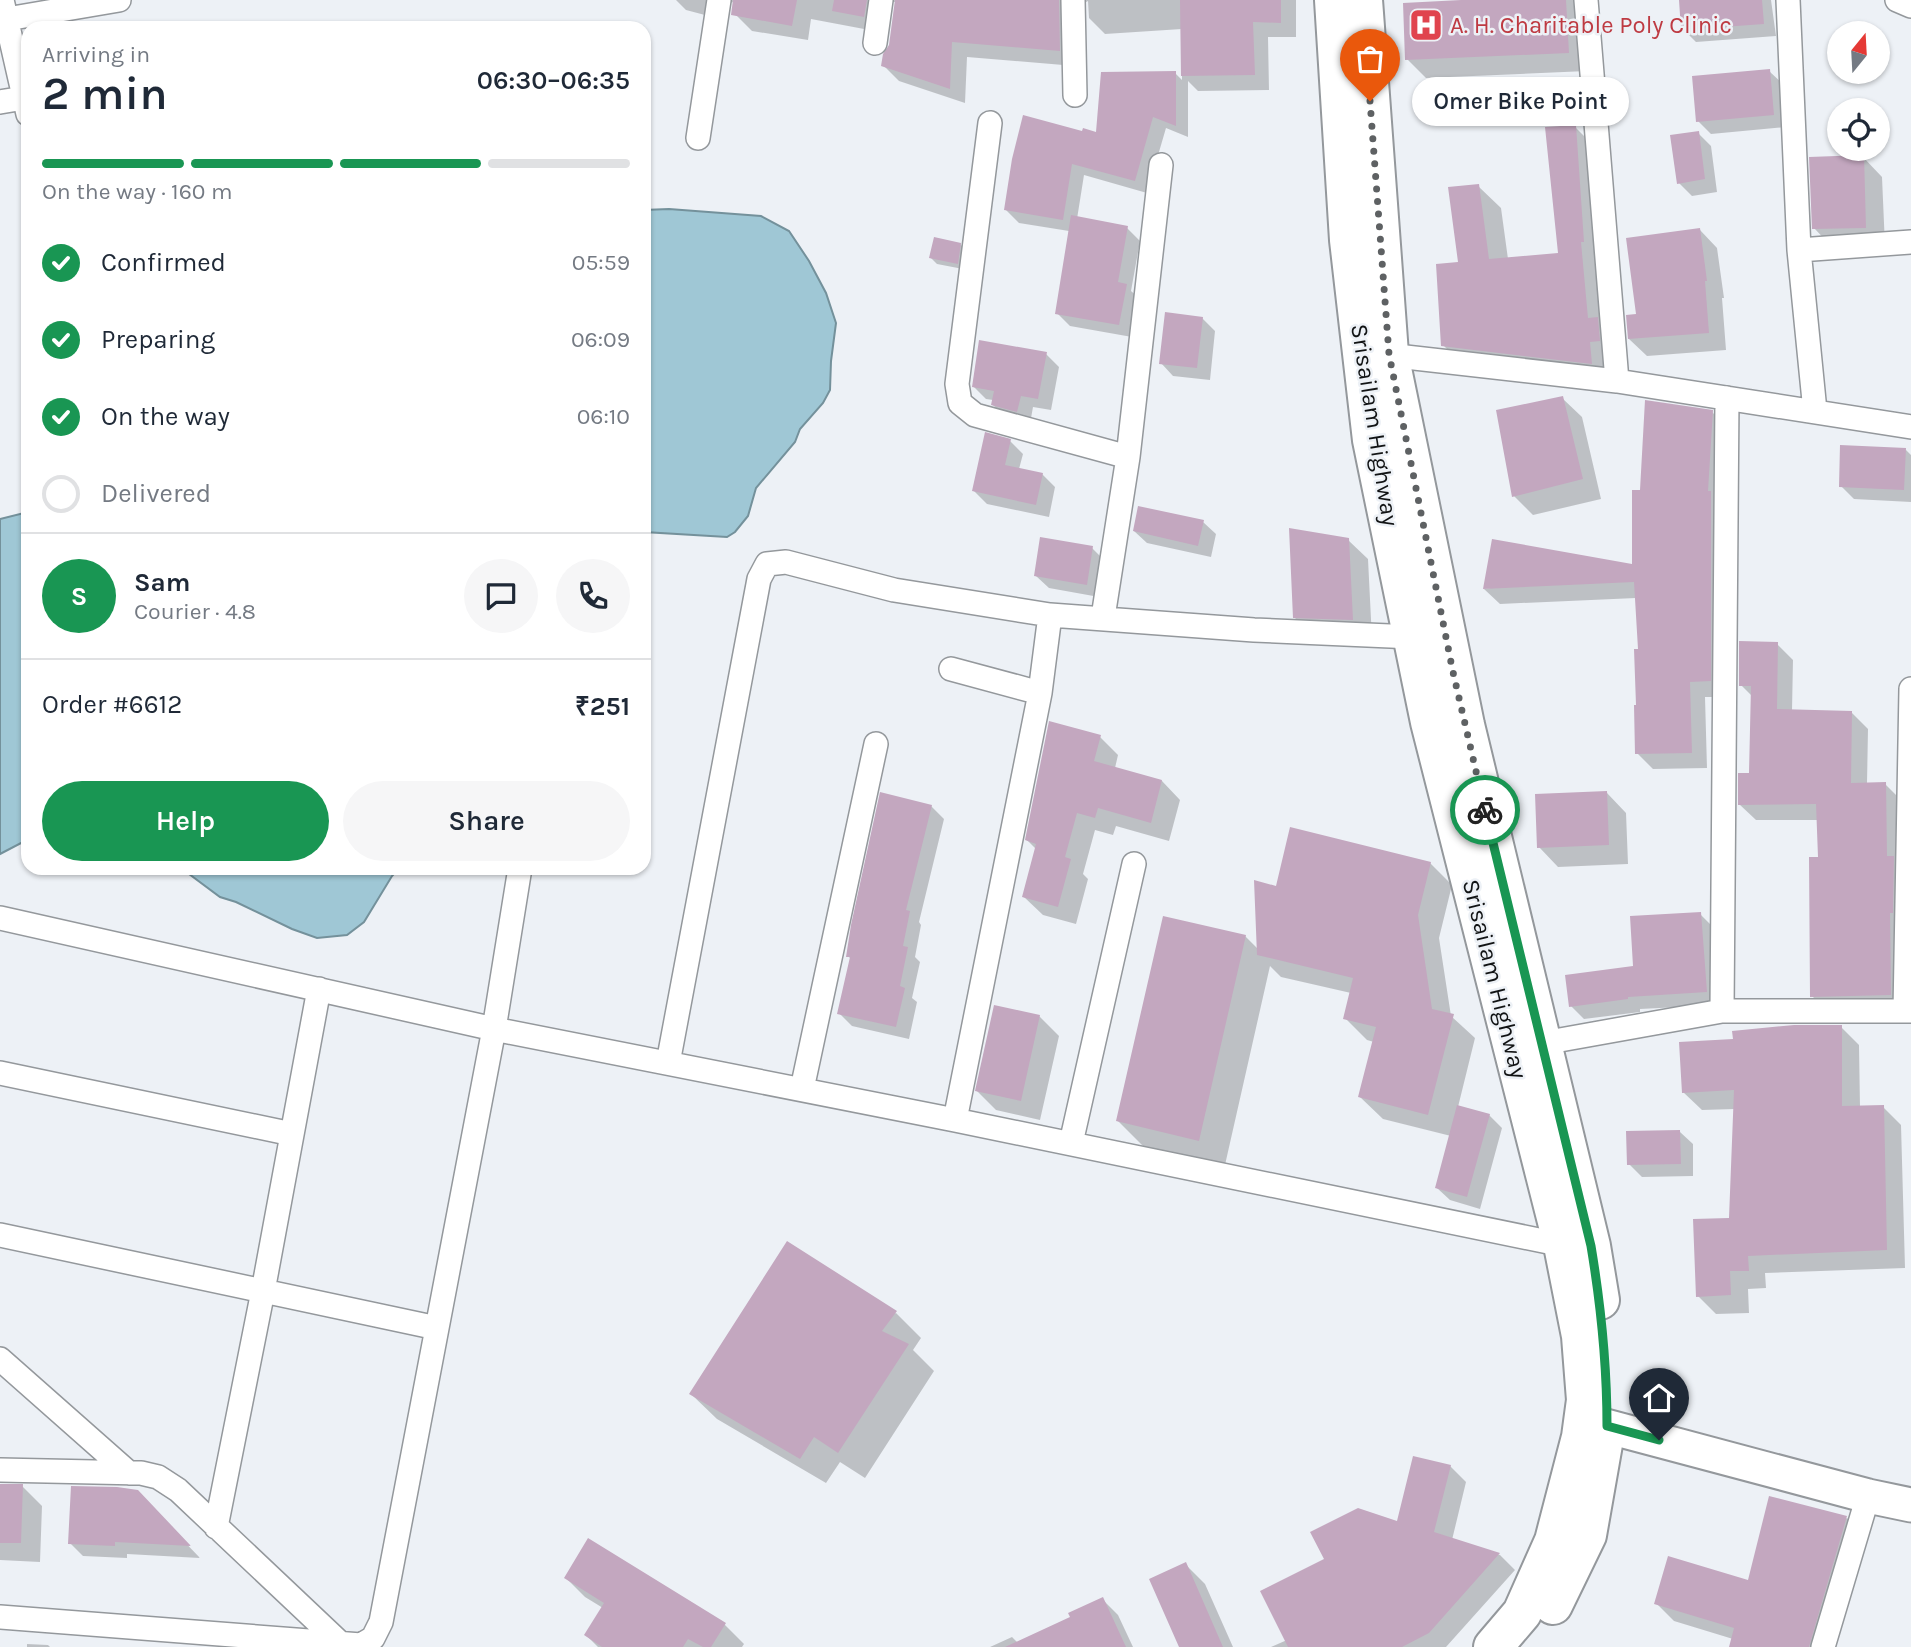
<!DOCTYPE html>
<meta charset="utf-8">
<style>
body{margin:0;font-family:Karla,sans-serif;background:#f6f6f7;color:#1f2937;height:100vh;display:flex;flex-direction:column;font-size:26px;white-space:nowrap}
*{box-sizing:border-box;margin:0}
p{font-size:23px;color:#747a83}
.icon{flex:none;width:38px;height:38px;fill:none;stroke:currentColor;stroke-width:2;stroke-linecap:round;stroke-linejoin:round}
.map{position:relative;flex:1;overflow:hidden}
.sheet{position:absolute;left:21px;top:21px;width:630px;height:854px;display:flex;flex-direction:column;background:#fff;border-radius:21px;box-shadow:0 2px 5px #0004}
.sheet>*{flex:none}
.needle{width:46px;rotate:18deg}
.fabs{position:absolute;left:1827px;top:21px;display:grid;gap:14px}
.fabs a{display:grid;place-items:center;width:63px;height:63px;border-radius:50%;background:#fff;box-shadow:0 2px 5px #0004;font-size:35px}
.pin{position:absolute;display:grid;place-items:center;width:60px;height:60px;color:#fff;margin:-72px -30px;border-radius:50% 50% 50% 0;rotate:-45deg;box-shadow:0 0 7px #0007}
.pin .icon{rotate:45deg}
.courier{position:absolute;display:grid;place-items:center;width:70px;height:70px;margin:-35px;border:5px solid #199653;border-radius:50%;background:#fff;color:#222;box-shadow:0 2px 9px #0007}
.bubble{position:absolute;height:49px;border-radius:24px;background:#fff;box-shadow:0 2px 5px #0004;font-size:23px;font-weight:600;line-height:49px;text-align:center}
.overview em{font-style:normal;font-weight:600}
.overview div{display:flex;flex-direction:column-reverse}
.overview{display:flex;align-items:center;justify-content:space-between;height:119px;padding:0 21px}
h1{font-size:46px;font-weight:600;line-height:52px}
.bar{display:grid;grid-template-columns:repeat(4,1fr);gap:10px 7px;align-content:center;height:84px;padding:0 21px}
.bar i{height:9px;border-radius:5px;background:#e0e1e3}
.bar .selected{background:#199653}
.bar p{grid-column:span 4}
.line{display:flex;align-items:center;gap:18px;padding:0 21px;border-top:2px solid #e0e1e3}
.line div{flex:1}
.round{display:grid;place-items:center;flex:none;width:74px;height:74px;border-radius:37px;background:#f6f6f7}
ol{padding:0 21px;list-style:none}
li{display:flex;align-items:center;gap:21px;height:77px}
li p{margin-inline-start:auto}
li .icon{padding:7px;border-radius:50%;background:#199653;color:#fff;stroke-width:4}
li:last-child{color:#747a83}
li i{width:38px;height:38px;border:4px solid #e0e1e3;border-radius:50%}
.primary-button{display:flex;gap:14px;margin-top:auto;padding:14px 21px}
.primary-button a{flex:1;height:80px;border-radius:42px;background:#199653;color:#fff;font-size:28px;font-weight:600;line-height:80px;text-align:center}
.primary-button a+a{background:#f6f6f7;color:#1f2937}
.map>svg:first-child{display:block}
</style>
<div class="map">
<svg width="1911" height="1647" viewBox="0 0 1911 1647">
<rect width="100%" height="100%" fill="#edf1f6"/>
<path fill="#9fc7d5" stroke="#74919b" stroke-width="2" d="M 669,209 L 761,216 L 789,231 L 809,261 L 826,293 L 836,323 L 831,361 L 830,390 L 823,403 L 800,429 L 795,442 L 756,488 L 748,516 L 735,532 L 727,537 L 644,532 L 644,210 Z
M 28,512 L 28,842 L 21,843 L 0,854 L 0,519 Z
M 181,868 L 399,868 L 392,876 L 364,922 L 347,935 L 317,938 L 292,929 L 236,902 L 220,897 Z"/>
<path fill="#0003" d="M 676,0 L 1296,0 L 1296,37 L 1268,37 L 1269,90 L 1198,91 L 1188,81 L 1188,137 L 1166,128 L 1147,193 L 1084,175 L 1077,219 L 1127,228 L 1140,241 L 1131,291 L 1139,298 L 1132,337 L 1070,326 L 1057,313 L 1069,231 L 1019,223 L 1006,210 L 1084,133 L 1097,134 L 1175,73 L 1182,80 L 1182,29 L 1105,34 L 1089,18 L 1088,1 L 1076,8 L 1075,66 L 967,57 L 965,103 L 899,81 L 883,65 L 891,46 L 897,2 L 891,2 L 880,32 L 811,19 L 808,40 L 752,31 L 733,12 L 733,2 L 724,6 L 720,19 L 686,10 Z
M 1503,0 L 1584,0 L 1587,71 L 1426,78 L 1407,59 Z
M 1681,0 L 1771,0 L 1776,36 L 1696,42 L 1683,29 Z
M 1769,71 L 1782,83 L 1786,127 L 1711,134 L 1698,121 Z
M 1575,127 L 1598,150 L 1614,386 L 1466,368 L 1443,345 L 1478,186 L 1501,208 L 1508,259 L 1560,255 Z
M 1698,133 L 1711,146 L 1717,192 L 1692,196 L 1679,183 Z
M 1863,157 L 1882,177 L 1885,246 L 1833,248 L 1814,228 Z
M 1700,230 L 1717,248 L 1724,298 L 1722,298 L 1726,350 L 1647,356 L 1629,339 L 1638,316 Z
M 960,244 L 966,250 L 963,269 L 937,264 L 931,258 Z
M 1202,318 L 1215,331 L 1210,380 L 1173,376 L 1161,363 Z
M 1046,354 L 1059,367 L 1051,410 L 1033,407 L 1030,424 L 1005,417 L 992,404 L 993,400 L 986,399 L 973,386 Z
M 1562,398 L 1582,417 L 1601,499 L 1533,515 L 1514,496 Z
M 1712,412 L 1728,428 L 1726,697 L 1705,697 L 1707,768 L 1653,769 L 1637,753 L 1640,651 L 1636,598 L 1500,604 L 1484,589 L 1634,566 L 1642,492 Z
M 1010,441 L 1023,454 L 1019,469 L 1042,474 L 1055,487 L 1049,517 L 987,504 L 974,491 Z
M 1906,450 L 1911,455 L 1911,502 L 1854,499 L 1841,486 Z
M 1203,522 L 1216,534 L 1211,557 L 1147,543 L 1134,531 Z
M 1348,540 L 1368,559 L 1372,639 L 1314,637 L 1294,617 Z
M 1092,548 L 1105,561 L 1099,597 L 1049,588 L 1036,576 Z
M 1777,644 L 1793,660 L 1792,711 L 1852,713 L 1868,729 L 1867,784 L 1885,784 L 1901,800 L 1907,1010 L 1828,1012 L 1812,996 L 1820,859 L 1818,820 L 1756,820 L 1739,804 L 1750,775 L 1752,696 L 1741,685 Z
M 1100,737 L 1118,755 L 1115,768 L 1162,781 L 1180,800 L 1169,841 L 1116,826 L 1113,835 L 1095,830 L 1083,874 L 1088,879 L 1076,924 L 1043,915 L 1024,897 L 1037,850 L 1027,840 Z
M 1607,793 L 1626,813 L 1628,864 L 1558,867 L 1539,847 Z
M 931,806 L 944,819 L 919,922 L 921,925 L 915,957 L 920,962 L 912,998 L 917,1002 L 909,1039 L 852,1026 L 839,1013 L 851,959 L 848,956 Z
M 1430,863 L 1452,885 L 1439,938 L 1451,1016 L 1475,1038 L 1458,1107 L 1489,1115 L 1502,1128 L 1480,1209 L 1450,1200 L 1437,1188 L 1451,1136 L 1383,1119 L 1360,1097 L 1374,1042 L 1367,1040 L 1345,1018 L 1351,993 L 1281,977 L 1270,966 L 1225,1165 L 1144,1147 L 1118,1121 L 1245,936 L 1258,949 L 1277,888 Z
M 1700,914 L 1713,927 L 1719,1005 L 1640,1009 L 1640,1012 L 1584,1019 L 1571,1006 L 1635,968 Z
M 1039,1016 L 1059,1036 L 1040,1120 L 996,1110 L 977,1091 Z
M 1841,1027 L 1859,1045 L 1860,1107 L 1883,1107 L 1901,1125 L 1905,1268 L 1765,1273 L 1766,1288 L 1748,1289 L 1749,1313 L 1716,1314 L 1698,1296 L 1730,1220 L 1735,1109 L 1702,1110 L 1683,1092 L 1734,1041 Z
M 1680,1132 L 1693,1144 L 1693,1176 L 1642,1177 L 1629,1164 Z
M 896,1313 L 921,1338 L 913,1350 L 934,1371 L 865,1478 L 840,1462 L 826,1483 L 717,1419 L 691,1394 Z
M 1450,1466 L 1466,1482 L 1452,1540 L 1500,1555 L 1515,1570 L 1446,1647 L 1271,1647 L 1287,1640 Z
M 0,1486 L 22,1486 L 42,1506 L 40,1562 L 0,1560 Z
M 137,1492 L 200,1558 L 127,1554 L 127,1558 L 83,1556 L 70,1543 Z
M 1847,1518 L 1864,1536 L 1832,1647 L 1733,1647 L 1733,1639 L 1674,1621 L 1656,1603 L 1749,1582 Z
M 1185,1564 L 1205,1584 L 1233,1647 L 1181,1647 Z
M 566,1578 L 725,1625 L 744,1644 L 742,1647 L 598,1647 L 586,1635 L 603,1608 L 585,1597 Z
M 1102,1599 L 1118,1615 L 1133,1647 L 990,1647 L 1012,1637 L 1018,1643 L 1072,1618 Z
M 27,1644 L 48,1645 L 50,1647 L 27,1647 Z"/>
<path fill="#c3a7bf" d="M 733,0 L 797,0 L 792,26 L 731,15 Z
M 834,0 L 867,0 L 864,17 L 832,11 Z
M 895,0 L 1059,0 L 1060,51 L 952,42 L 950,89 L 881,66 L 883,54 L 889,45 Z
M 1180,0 L 1281,0 L 1281,23 L 1253,22 L 1255,75 L 1181,76 Z
M 1461,0 L 1566,0 L 1569,53 L 1405,60 L 1403,3 Z
M 1679,0 L 1762,0 L 1764,24 L 1681,30 Z
M 1770,69 L 1774,115 L 1696,122 L 1692,76 Z
M 1176,71 L 1176,126 L 1153,117 L 1135,181 L 1072,164 L 1063,220 L 1004,210 L 1012,159 L 1023,115 L 1082,131 L 1083,128 L 1096,132 L 1101,72 Z
M 1576,125 L 1584,242 L 1581,242 L 1588,318 L 1598,317 L 1600,341 L 1590,342 L 1592,364 L 1441,346 L 1436,264 L 1458,262 L 1448,187 L 1479,184 L 1489,259 L 1558,253 L 1545,127 Z
M 1699,131 L 1705,179 L 1677,184 L 1670,135 Z
M 1864,155 L 1866,228 L 1812,229 L 1809,157 Z
M 1071,215 L 1128,226 L 1118,282 L 1127,284 L 1119,325 L 1055,314 Z
M 1700,228 L 1707,281 L 1705,281 L 1709,333 L 1628,339 L 1626,315 L 1636,314 L 1626,238 Z
M 934,237 L 961,243 L 958,264 L 929,258 Z
M 1165,312 L 1203,317 L 1197,368 L 1159,364 Z
M 979,340 L 1047,352 L 1038,399 L 1021,396 L 1017,412 L 991,405 L 994,391 L 972,387 Z
M 1563,396 L 1583,479 L 1512,497 L 1496,410 Z
M 1645,400 L 1713,410 L 1708,491 L 1711,491 L 1711,681 L 1690,682 L 1692,753 L 1635,754 L 1634,705 L 1636,705 L 1634,649 L 1638,649 L 1634,582 L 1483,589 L 1492,539 L 1632,564 L 1632,490 L 1640,490 Z
M 985,432 L 1011,439 L 1005,465 L 1043,473 L 1036,505 L 972,491 Z
M 1840,445 L 1906,448 L 1904,490 L 1839,487 Z
M 1138,506 L 1204,520 L 1198,546 L 1133,531 Z
M 1289,528 L 1349,538 L 1353,620 L 1293,618 Z
M 1040,537 L 1093,546 L 1087,585 L 1034,576 Z
M 1739,641 L 1778,642 L 1777,709 L 1852,711 L 1851,783 L 1886,782 L 1887,856 L 1894,856 L 1893,913 L 1890,913 L 1891,995 L 1810,997 L 1809,857 L 1818,857 L 1816,804 L 1738,805 L 1738,773 L 1749,773 L 1751,686 L 1739,686 Z
M 1049,721 L 1101,735 L 1094,761 L 1162,780 L 1151,823 L 1098,808 L 1095,818 L 1077,813 L 1065,857 L 1071,859 L 1058,907 L 1022,897 L 1036,844 L 1025,840 Z
M 1607,791 L 1609,845 L 1537,848 L 1535,794 Z
M 880,792 L 932,805 L 906,910 L 910,911 L 903,946 L 908,947 L 900,986 L 905,988 L 896,1027 L 837,1014 L 850,957 L 846,957 L 851,925 Z
M 1290,827 L 1431,862 L 1418,915 L 1432,1009 L 1454,1014 L 1428,1115 L 1358,1097 L 1376,1027 L 1343,1019 L 1353,978 L 1257,955 L 1254,880 L 1276,886 Z
M 1701,912 L 1707,992 L 1628,997 L 1628,999 L 1569,1007 L 1565,975 L 1633,966 L 1630,916 Z
M 1163,916 L 1246,935 L 1199,1141 L 1116,1121 Z
M 994,1005 L 1040,1015 L 1021,1101 L 975,1091 Z
M 1794,1025 L 1842,1025 L 1842,1106 L 1884,1105 L 1887,1250 L 1748,1256 L 1749,1271 L 1730,1271 L 1731,1295 L 1696,1297 L 1693,1219 L 1729,1218 L 1734,1090 L 1682,1093 L 1679,1042 L 1733,1039 L 1732,1031 Z
M 1457,1105 L 1490,1114 L 1467,1197 L 1435,1188 Z
M 1680,1130 L 1681,1164 L 1627,1165 L 1626,1131 Z
M 787,1241 L 897,1311 L 882,1331 L 909,1344 L 838,1453 L 814,1437 L 800,1459 L 689,1394 Z
M 1413,1456 L 1451,1465 L 1434,1532 L 1500,1553 L 1429,1633 L 1402,1647 L 1288,1647 L 1260,1591 L 1324,1559 L 1310,1532 L 1358,1508 L 1397,1521 Z
M 0,1484 L 23,1484 L 21,1543 L 0,1543 Z
M 71,1486 L 117,1487 L 138,1490 L 191,1546 L 115,1542 L 115,1546 L 68,1544 Z
M 1769,1496 L 1847,1516 L 1809,1647 L 1729,1647 L 1734,1628 L 1654,1604 L 1668,1556 L 1748,1580 Z
M 588,1538 L 726,1623 L 711,1647 L 703,1647 L 688,1639 L 683,1647 L 602,1647 L 584,1635 L 604,1603 L 564,1578 Z
M 1186,1562 L 1223,1647 L 1179,1647 L 1149,1579 Z
M 1103,1597 L 1126,1647 L 1005,1647 L 1070,1617 L 1068,1613 Z"/>
<g fill="none" stroke-linecap="round" stroke-linejoin="round">
<defs>
<path id="street" d="M 2,0 L 28,114
M 1073,0 L 1075,95
M 1586,0 L 1617,381
M 1788,0 L 1799,250 L 1911,242
M 1897,0 L 1911,6
M 7,19 L 119,0
M 875,43 L 881,0
M 0,102 L 24,98
M 990,123 L 957,384 L 960,403 L 975,415 L 1128,457
M 698,138 L 719,0
M 1799,250 L 1815,411
M 1379,354 L 1617,381 L 1911,427
M 1103,617 L 1128,457 L 1161,165
M 951,669 L 1040,693
M 0,918 L 494,1029 L 955,1120 L 1563,1245
M 1722,1011 L 1727,398
M 1905,1011 L 1911,689
M 1532,1045 L 1722,1011 L 1911,1011
M 668,1063 L 759,579 L 767,564 L 786,562 L 894,590 L 1050,615
M 0,1073 L 292,1134
M 802,1089 L 876,744
M 955,1120 L 1040,693 L 1050,615 L 1254,630 L 1413,637
M 1071,1143 L 1134,864
M 0,1235 L 437,1328
M 0,1359 L 129,1473
M 0,1470 L 141,1473 L 158,1477 L 178,1490 L 339,1642 L 338,1647
M 216,1527 L 263,1291 L 319,989
M 0,1617 L 361,1645 L 373,1638 L 381,1622 L 494,1029 L 520,868
M 1823,1647 L 1868,1496"/>
<path id="secondary" d="M 1583,1420 L 1868,1496 L 1911,1505"/>
<path id="highway" d="M 1334,0 L 1349,240 L 1372,440 L 1430,722 L 1563,1245 L 1581,1336 L 1586,1400 L 1581,1437 L 1554,1541 L 1522,1613 L 1493,1647
M 1363,0 L 1389,354 L 1465,725 L 1591,1246 L 1600,1300
M 1553,1605 L 1587,1535 L 1603,1444"/>
</defs>
<use href="#street" stroke="#94989c" stroke-width="26"/>
<use href="#secondary" stroke="#94989c" stroke-width="37"/>
<use href="#highway" stroke="#94989c" stroke-width="42"/>
<use href="#street" stroke="#fff" stroke-width="23"/>
<use href="#secondary" stroke="#fff" stroke-width="33"/>
<use href="#highway" stroke="#fff" stroke-width="38"/>
</g>
<g fill="none" stroke-linecap="round" stroke-linejoin="round">
<path stroke="#5e6163" stroke-width="7" stroke-dasharray="0 12.6" d="M 1370,101 L 1389,354 L 1453,672 L 1485,810"/>
<path stroke="#199653" stroke-width="9" d="M 1485,810 L 1591,1246 C 1601,1306 1607,1365 1607,1426 L 1659,1440"/>
</g>
<defs>
<symbol id="hospital-square" viewBox="-11 -11 22 22"><rect x="-9" y="-9" width="18" height="18" rx="4" fill="#e0444e" stroke="#edf1f6"/><path d="M-5-5h3v3.5h4V-5h3V5h-3V1.5h-4V5h-3Z" fill="#fff"/></symbol>
</defs>
<g fill-rule="evenodd">
<use href="#hospital-square" x="1407" y="6" width="38" height="38"/>
</g>
<g text-anchor="middle" stroke-width="5" stroke-linejoin="round" paint-order="stroke">
<g font-size="24" fill="#be3a42" stroke="#edf1f6" text-anchor="start">
<text x="1450" y="33">A. H. Charitable Poly Clinic</text>
</g>
<g font-size="24" fill="#111314" stroke="#edf1f6">
<text transform="translate(1375 425) rotate(81)" y="8">Srisailam Highway</text>
<text transform="translate(1495 979) rotate(76)" y="8">Srisailam Highway</text>
</g>
</g>
</svg>
<div class="fabs">
<a><svg class="needle" viewBox="-14 -14 28 28"><path d="M0-13l5 13h-10z" fill="#e53935"/><path d="M0 13l5-13h-10z" fill="#747a83"/></svg></a>
<a><svg class="icon" aria-label="locate" viewBox="0 0 24 24"><circle cx="12" cy="12" r="6"/><path d="M12 2v4M12 18v4M2 12h4M18 12h4"/></svg></a>
</div>
<div class="pin" style="left:1370px;top:101px;background:#ea580c"><svg class="icon" aria-label="bag" viewBox="0 0 24 24"><path d="M5 8h14l-1 12H6zM9 8a3 3 0 0 1 6 0"/></svg></div>
<div class="pin" style="left:1659px;top:1440px;background:#1f2937"><svg class="icon" aria-label="home" viewBox="0 0 24 24"><path d="M3 11l9-7 9 7M6 9v11h12V9"/></svg></div>
<div class="courier" style="left:1485px;top:810px"><svg class="icon" aria-label="bike" viewBox="0 0 24 24"><circle cx="6" cy="16" r="4"/><circle cx="18" cy="16" r="4"/><path d="M6 16l4-8h5l3 8M10 8l3 8H6M13 5h3"/></svg></div>
<div class="bubble" style="left:1412px;top:77px;width:217px">Omer Bike Point</div>
<section class="sheet">
<div class="overview"><div><h1>2 min</h1><p>Arriving in</p></div><em>06:30–06:35</em></div>
<div class="bar"><i class="selected"></i><i class="selected"></i><i class="selected"></i><i></i><p>On the way · 160 m</p></div>
<ol>
<li><svg class="icon" aria-label="check" viewBox="0 0 24 24"><path d="M5 12l5 5 9-10"/></svg>Confirmed<p>05:59</p></li>
<li><svg class="icon" aria-label="check" viewBox="0 0 24 24"><path d="M5 12l5 5 9-10"/></svg>Preparing<p>06:09</p></li>
<li><svg class="icon" aria-label="check" viewBox="0 0 24 24"><path d="M5 12l5 5 9-10"/></svg>On the way<p>06:10</p></li>
<li><i></i>Delivered</li>
</ol>
<div class="line" style="height:126px"><b class="round" style="background:#199653;color:#fff">S</b><div><b>Sam</b><p>Courier · 4.8</p></div><a class="round"><svg class="icon" aria-label="chat" viewBox="0 0 24 24"><path d="M4 5h16v11H9l-5 4z"/></svg></a><a class="round"><svg class="icon" aria-label="phone" viewBox="0 0 24 24"><path d="M5 4h4l2 5-3 2q2 4 5 5l2-3 5 2v4C11 20 4 13 5 4z"/></svg></a></div>
<div class="line" style="height:91px"><div>Order #6612</div><b>₹251</b></div>
<div class="primary-button"><a>Help</a><a>Share</a></div>
</section>
</div>
